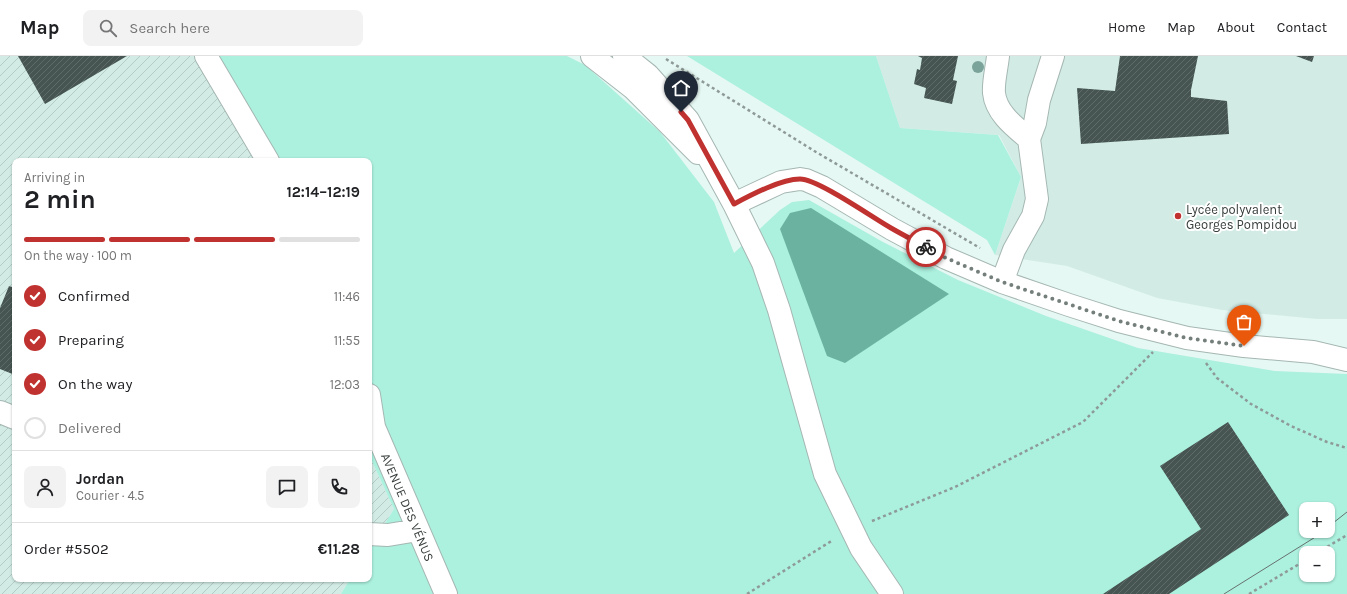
<!DOCTYPE html>
<meta charset="utf-8">
<style>
body{margin:0;font-family:Karla,sans-serif;background:#f2f2f2;color:#202124;height:100vh;display:flex;flex-direction:column;font-size:15px;white-space:nowrap}
*{box-sizing:border-box;margin:0}
p{font-size:13px;color:#757577}
.icon{flex:none;width:22px;height:22px;fill:none;stroke:currentColor;stroke-width:2;stroke-linecap:round;stroke-linejoin:round}
.map{position:relative;flex:1;overflow:hidden}
.side{position:absolute;left:12px;top:102px;width:360px;height:424px;display:flex;flex-direction:column;background:#fff;border-radius:8px;box-shadow:0 1px 3px #0004}
.side>*{flex:none}
.controls{position:absolute;left:1299px;top:446px;display:grid;gap:8px}
.controls a{display:grid;place-items:center;width:36px;height:36px;border-radius:8px;background:#fff;box-shadow:0 1px 3px #0004;font-size:20px}
.pin{position:absolute;display:grid;place-items:center;width:34px;height:34px;color:#fff;margin:-41px -17px;border-radius:50% 50% 50% 0;rotate:-45deg;box-shadow:0 0 4px #0007}
.pin .icon{rotate:45deg}
.courier{position:absolute;display:grid;place-items:center;width:40px;height:40px;margin:-20px;border:3px solid #c03230;border-radius:50%;background:#fff;color:#222;box-shadow:0 1px 5px #0007}
.overview em{font-style:normal;font-weight:700}
.overview div{display:flex;flex-direction:column-reverse}
.overview{display:flex;align-items:center;justify-content:space-between;height:68px;padding:0 12px}
h1{font-size:26px;font-weight:700;line-height:30px}
.bar{display:grid;grid-template-columns:repeat(4,1fr);gap:6px 4px;align-content:center;height:48px;padding:0 12px}
.bar i{height:5px;border-radius:3px;background:#e0e0e0}
.bar .selected{background:#c03230}
.bar p{grid-column:span 4}
.line{display:flex;align-items:center;gap:10px;padding:0 12px;border-top:1px solid #e0e0e0}
.line div{flex:1}
.round{display:grid;place-items:center;flex:none;width:42px;height:42px;border-radius:8px;background:#f2f2f2}
ol{padding:0 12px;list-style:none}
li{display:flex;align-items:center;gap:12px;height:44px}
li p{margin-inline-start:auto}
li .icon{padding:4px;border-radius:50%;background:#c03230;color:#fff;stroke-width:4}
li:last-child{color:#757577}
li i{width:22px;height:22px;border:2px solid #e0e0e0;border-radius:50%}
header{display:flex;align-items:center;gap:24px;box-sizing:border-box;height:56px;padding:0 20px;background:#fff;border-bottom:1px solid #e0e0e0}
header strong{font-size:19px}
nav{display:flex;gap:22px;margin-inline-start:auto;font-size:14px}
.search{width:280px;height:36px;background:#f2f2f2;display:flex;align-items:center;gap:10px;box-sizing:border-box;padding:0 14px;border-radius:8px;color:#757577;font-size:15px}
.map>svg:first-child{display:block}
</style>
<header>
<strong>Map</strong>
<div class="search"><svg class="icon" aria-label="search" viewBox="0 0 24 24"><circle cx="10" cy="10" r="6"/><path d="M15 15l6 6"/></svg>Search here</div>
<nav><a>Home</a><a>Map</a><a>About</a><a>Contact</a></nav>
</header>
<div class="map">
<svg width="1347" height="538" viewBox="0 0 1347 538">
<defs>
<pattern id="industrial-furrows" width="10" height="10" patternUnits="userSpaceOnUse"><rect width="10" height="10" fill="#d2ece5"/><path d="M-1 1l2-2M0 10L10 0M9 11l2-2" fill="none" stroke="#b5cbc5"/></pattern>
<pattern id="building-hatch" width="6" height="6" patternUnits="userSpaceOnUse"><rect width="6" height="6" fill="#465551"/><path d="M-1 1l2-2M0 6l6-6M5 7l2-2" fill="none" stroke="#5f6b68"/></pattern>
</defs>
<rect width="100%" height="100%" fill="#e6f8f3"/>
<path fill="#d2ece5" d="M 876,0 L 1347,0 L 1347,263 L 1317,263 L 1222,254 L 1157,242 L 1067,210 L 995,199 L 1021,121 L 999,79 L 900,72 Z"/>
<path fill="url(#industrial-furrows)" d="M 0,0 L 205,0 L 260,105 L 15,105 L 15,523 L 350,523 L 341,538 L 0,538 Z
M 369,399 L 394,453 L 369,493 Z"/>
<path fill="#acf0de" fill-rule="evenodd" d="M 205,0 L 567,0 L 585,9 L 660,76 L 714,146 L 734,197 L 780,154 L 792,146 L 809,144 L 883,186 L 958,224 L 1046,260 L 1138,292 L 1275,315 L 1347,318 L 1347,538 L 341,538 L 350,523 L 369,523 L 369,493 L 394,453 L 369,399 L 369,105 L 260,105 ZM 1306,453 L 1328,453 L 1328,475 L 1306,475 ZM 1306,497 L 1328,497 L 1328,519 L 1306,519 Z
M 687,0 L 876,0 L 900,72 L 998,79 L 1021,121 L 995,199 L 987,184 Z"/>
<path fill="#6bb2a0" d="M 811,152 L 949,238 L 845,307 L 827,300 L 780,173 L 790,157 Z"/>
<path fill="url(#building-hatch)" d="M 18,0 L 127,0 L 45,48 Z
M 918,0 L 958,0 L 953,24 L 957,25 L 952,48 L 924,42 L 926,32 L 914,28 L 917,13 L 920,14 L 922,2 Z
M 1120,0 L 1198,0 L 1191,34 L 1191,41 L 1227,45 L 1229,78 L 1081,88 L 1077,32 L 1115,35 Z
M 1296,0 L 1314,0 L 1312,6 Z
M 9,230 L 15,232 L 15,319 L 0,313 L 0,252 Z
M 1228,366 L 1289,459 L 1169,538 L 1103,538 L 1201,473 L 1160,410 Z"/>
<g fill="none" stroke-linecap="round" stroke-linejoin="round">
<defs>
<path id="minor" d="M 206,0 L 268,105
M 592,0 L 633,32 L 698,97
M 624,0 L 648,19 L 688,64 L 734,148 L 763,207 L 779,254 L 825,418 L 861,492 L 892,538
M 998,0 C 997,11 993,26 994,37 C 996,57 1015,71 1029,83
M 734,148 L 781,126 L 800,123 L 806,124 L 822,131 L 892,173 L 946,202 L 1002,226 L 1069,249 L 1119,265 L 1187,282 L 1244,290 L 1313,296 L 1347,304
M 1002,226 L 1014,194 L 1033,160 L 1037,143 L 1029,83 L 1035,67 L 1039,44 L 1053,0
M 369,339 L 374,371 L 446,538
M 0,356 L 15,362
M 369,478 L 388,479 L 418,474"/>
</defs>
<use href="#minor" stroke="#a5b7b2" stroke-width="24"/>
<path stroke="#8e9a97" stroke-width="2.5" stroke-dasharray="3 3" stroke-linecap="butt" d="M 666,3 L 816,96 L 980,192
M 1206,307 L 1217,322 L 1251,348 L 1291,370 L 1327,386 L 1347,392
M 872,465 L 955,431 L 1083,366 L 1153,296
M 1317,497 L 1347,479
M 747,538 L 833,484
M 1249,538 L 1306,504"/>
<use href="#minor" stroke="#fff" stroke-width="22"/>
<path stroke="#67716e" stroke-width="1" d="M 1328,471 L 1347,456
M 1224,538 L 1325,475"/>
</g>
<circle fill="#7ba39a" cx="978" cy="11" r="6"/>
<g fill="none" stroke-linecap="round" stroke-linejoin="round">
<path stroke="#747f7c" stroke-width="4" stroke-dasharray="0 7.2" d="M 926,191 L 946,202 L 1002,226 L 1119,265 L 1187,282 L 1244,290"/>
<path stroke="#c03230" stroke-width="5" d="M 681,56 L 688,64 L 734,148 C 751,139 781,123 800,123 C 818,123 873,162 891,172 C 903,179 915,185 926,191"/>
</g>
<circle fill="#c03230" stroke="#fff" stroke-width="1.5" cx="1178" cy="160" r="4"/>
<g text-anchor="middle" stroke-width="4" stroke-linejoin="round" paint-order="stroke">
<g font-size="13" fill="#373e3c" stroke="#fff" text-anchor="start">
<text x="1186" y="158">Lycée polyvalent<tspan x="1186" dy="15">Georges Pompidou</tspan></text>
</g>
<g font-size="13" fill="#373e3c" stroke="#fff">
<text transform="translate(408 451) rotate(67)" y="5">AVENUE DES VÉNUS</text>
</g>
</g>
</svg>
<div class="controls">
<a>+</a>
<a>−</a>
</div>
<div class="pin" style="left:1244px;top:290px;background:#ea580c"><svg class="icon" aria-label="bag" viewBox="0 0 24 24"><path d="M5 8h14l-1 12H6zM9 8a3 3 0 0 1 6 0"/></svg></div>
<div class="pin" style="left:681px;top:56px;background:#1f2937"><svg class="icon" aria-label="home" viewBox="0 0 24 24"><path d="M3 11l9-7 9 7M6 9v11h12V9"/></svg></div>
<div class="courier" style="left:926px;top:191px"><svg class="icon" aria-label="bike" viewBox="0 0 24 24"><circle cx="6" cy="16" r="4"/><circle cx="18" cy="16" r="4"/><path d="M6 16l4-8h5l3 8M10 8l3 8H6M13 5h3"/></svg></div>
<section class="side">
<div class="overview"><div><h1>2 min</h1><p>Arriving in</p></div><em>12:14–12:19</em></div>
<div class="bar"><i class="selected"></i><i class="selected"></i><i class="selected"></i><i></i><p>On the way · 100 m</p></div>
<ol>
<li><svg class="icon" aria-label="check" viewBox="0 0 24 24"><path d="M5 12l5 5 9-10"/></svg>Confirmed<p>11:46</p></li>
<li><svg class="icon" aria-label="check" viewBox="0 0 24 24"><path d="M5 12l5 5 9-10"/></svg>Preparing<p>11:55</p></li>
<li><svg class="icon" aria-label="check" viewBox="0 0 24 24"><path d="M5 12l5 5 9-10"/></svg>On the way<p>12:03</p></li>
<li><i></i>Delivered</li>
</ol>
<div class="line" style="height:72px"><a class="round"><svg class="icon" aria-label="person" viewBox="0 0 24 24"><circle cx="12" cy="8" r="4"/><path d="M4 21q1-7 8-7t8 7"/></svg></a><div><b>Jordan</b><p>Courier · 4.5</p></div><a class="round"><svg class="icon" aria-label="chat" viewBox="0 0 24 24"><path d="M4 5h16v11H9l-5 4z"/></svg></a><a class="round"><svg class="icon" aria-label="phone" viewBox="0 0 24 24"><path d="M5 4h4l2 5-3 2q2 4 5 5l2-3 5 2v4C11 20 4 13 5 4z"/></svg></a></div>
<div class="line" style="height:52px"><div>Order #5502</div><b>€11.28</b></div>
</section>
</div>
